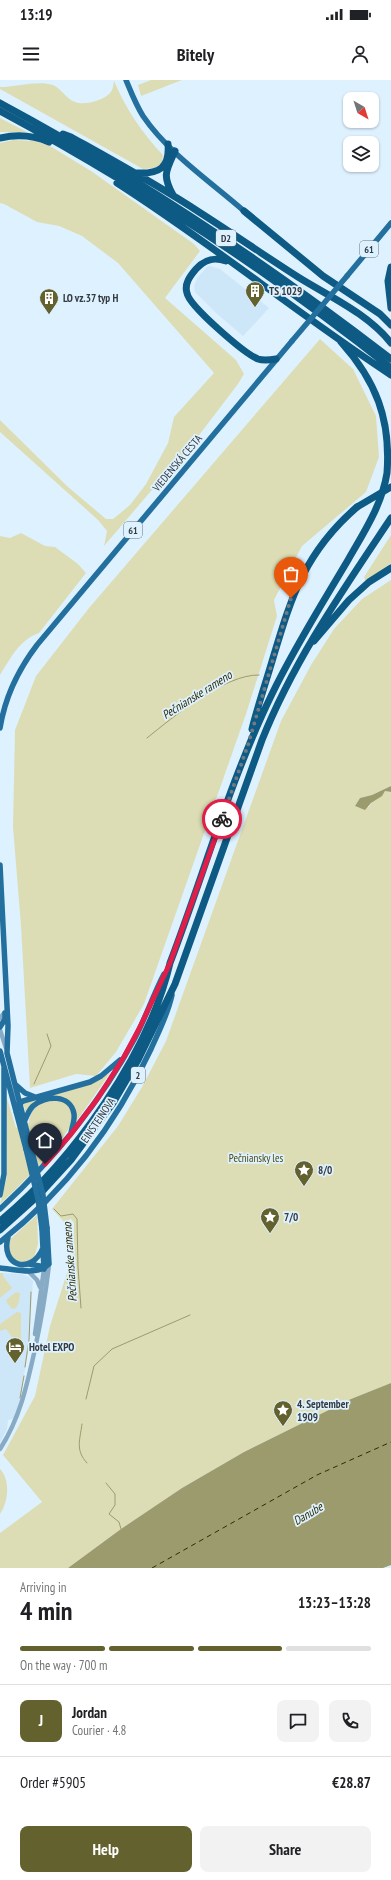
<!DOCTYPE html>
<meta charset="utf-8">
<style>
body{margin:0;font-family:"PT Sans Narrow",sans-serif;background:#f2f2f2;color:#202124;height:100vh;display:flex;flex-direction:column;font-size:15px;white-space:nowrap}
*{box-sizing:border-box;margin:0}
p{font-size:13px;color:#757577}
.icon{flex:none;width:22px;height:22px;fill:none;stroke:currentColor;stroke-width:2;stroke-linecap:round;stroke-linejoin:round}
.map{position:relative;height:1488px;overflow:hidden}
.drawer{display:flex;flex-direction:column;background:#fff;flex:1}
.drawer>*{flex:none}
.needle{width:26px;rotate:141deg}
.buttons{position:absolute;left:343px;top:12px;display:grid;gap:8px}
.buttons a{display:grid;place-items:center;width:36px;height:36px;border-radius:8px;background:#fff;box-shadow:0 1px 3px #0004;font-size:20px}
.pin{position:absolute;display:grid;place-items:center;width:34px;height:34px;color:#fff;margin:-41px -17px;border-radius:50% 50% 50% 0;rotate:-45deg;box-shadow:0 0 4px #0007}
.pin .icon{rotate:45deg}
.courier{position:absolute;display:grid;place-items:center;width:40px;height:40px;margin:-20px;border:3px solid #e11d48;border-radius:50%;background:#fff;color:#222;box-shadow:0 1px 5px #0007}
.headline em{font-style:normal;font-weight:700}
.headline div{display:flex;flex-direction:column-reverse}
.headline{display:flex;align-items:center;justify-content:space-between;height:68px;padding:0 20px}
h1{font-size:26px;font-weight:700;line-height:30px}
.bar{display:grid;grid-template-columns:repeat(4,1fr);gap:6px 4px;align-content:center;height:48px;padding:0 20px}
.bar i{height:5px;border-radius:3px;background:#e0e0e0}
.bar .active{background:#63612e}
.bar p{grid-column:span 4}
.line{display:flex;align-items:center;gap:10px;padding:0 20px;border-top:1px solid #e0e0e0}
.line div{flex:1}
.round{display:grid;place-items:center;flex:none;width:42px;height:42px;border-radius:8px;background:#f2f2f2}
.button{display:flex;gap:8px;margin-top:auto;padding:8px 20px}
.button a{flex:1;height:46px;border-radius:8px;background:#63612e;color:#fff;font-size:16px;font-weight:700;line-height:46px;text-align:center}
.button a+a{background:#f2f2f2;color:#202124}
.status{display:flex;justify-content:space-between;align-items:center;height:28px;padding:0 20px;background:#fff;direction:ltr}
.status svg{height:11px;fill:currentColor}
header{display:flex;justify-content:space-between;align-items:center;height:52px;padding:0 20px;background:#fff;font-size:18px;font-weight:700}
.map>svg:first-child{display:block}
</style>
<div class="status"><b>13:19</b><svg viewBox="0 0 49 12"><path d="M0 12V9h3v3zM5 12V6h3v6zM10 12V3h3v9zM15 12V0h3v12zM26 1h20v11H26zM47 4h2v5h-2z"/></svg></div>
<header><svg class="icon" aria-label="menu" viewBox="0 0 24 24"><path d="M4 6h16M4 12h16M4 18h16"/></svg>Bitely<svg class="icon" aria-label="person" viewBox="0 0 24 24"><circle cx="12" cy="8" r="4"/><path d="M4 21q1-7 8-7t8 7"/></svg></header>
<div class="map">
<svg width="391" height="1488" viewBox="0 0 391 1488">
<rect width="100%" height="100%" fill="#def1ff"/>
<path fill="#cde6f8" d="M 210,186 L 220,189 L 269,228 L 243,256 L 216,233 L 195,212 L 194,206 L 197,198 L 207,187 Z
M 0,1193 L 21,1194 L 29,1197 L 33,1201 L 28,1272 L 20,1318 L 15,1338 L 8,1340 L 7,1349 L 0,1363 Z"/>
<path fill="#ddddb5" d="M 151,0 L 182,0 L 141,16 L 138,5 Z
M 114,1 C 126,29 142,53 163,75 L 162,83 L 155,88 L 143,89 L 0,9 L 0,7 C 15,7 39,0 53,5 C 61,8 66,19 75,22 C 84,26 104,20 110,13 C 113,10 113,6 114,1 Z
M 0,38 L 27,52 L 0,52 Z
M 13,60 L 35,61 L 50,66 L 91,91 L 194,164 L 200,171 L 165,218 L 236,280 L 244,294 L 238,304 L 171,392 L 151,411 L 104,466 L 107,451 L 98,440 L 0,352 L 0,340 L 67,406 L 106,439 L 113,439 L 130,425 L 146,404 L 168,363 L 174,337 L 214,293 L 118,183 L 82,156 L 59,146 L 37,142 L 4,124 L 0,123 L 0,63 Z
M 320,259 L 353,289 L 376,336 L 379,377 L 366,412 L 302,466 L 274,520 L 277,536 L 246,634 L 144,924 L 116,972 L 96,996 L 76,994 L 30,1008 L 21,846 L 13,747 L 15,650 L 36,596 L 89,528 Z
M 21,453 L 45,466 L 55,467 L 78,484 L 86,493 L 39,553 C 19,560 11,578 0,595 L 0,456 L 10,458 Z
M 391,455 L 391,483 L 366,502 L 364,497 Z
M 391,500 L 391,706 L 372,715 L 360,718 L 355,726 L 360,728 L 369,727 C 372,720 381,717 385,711 L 391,712 L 391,1303 L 351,1319 L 244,1372 L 182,1408 L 121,1449 L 68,1488 L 0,1488 L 0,1453 L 42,1422 L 3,1375 L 35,1316 L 50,1246 L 73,1174 L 74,1143 L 71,1139 L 64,1142 L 52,1129 L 118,1046 L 142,1007 L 166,961 L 281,641 L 311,585 L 334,549 L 362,519 Z
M 110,993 L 76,1042 L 75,1029 L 51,1016 L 26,1034 L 23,1023 L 90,1004 Z
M 6,1015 L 16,1048 L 29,1043 C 29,1033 35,1026 44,1022 C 52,1019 60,1019 67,1025 C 72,1030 74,1037 71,1044 C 65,1061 15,1111 0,1124 L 7,1096 Z
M 37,1135 L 38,1164 L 34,1178 C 25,1184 18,1182 8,1178 L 4,1170 L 7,1162 Z
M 0,1193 L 3,1193 L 3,1196 L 12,1208 L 0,1218 Z
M 16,1212 L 20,1213 L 19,1222 L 16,1228 L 12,1229 L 7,1223 L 6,1220 Z
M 17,1232 L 21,1233 L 21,1274 L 18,1270 L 20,1268 L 6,1249 L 0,1251 L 0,1244 Z
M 0,1389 C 11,1400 8,1423 0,1434 Z"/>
<path fill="#9c9b6e" d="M 391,706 L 391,712 L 385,711 L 382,716 L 371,723 L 365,730 L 355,726 L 360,718 L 372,715 Z
M 391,1303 L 391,1485 L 383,1488 L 68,1488 L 121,1449 L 182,1408 L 244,1372 L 351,1319 Z"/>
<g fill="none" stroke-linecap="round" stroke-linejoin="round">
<path stroke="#9c9b6e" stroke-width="1" d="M 147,658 C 173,637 225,594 259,595
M 34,1004 L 51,966 L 47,954
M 54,1129 L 61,1136 L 73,1134 L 77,1139 L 78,1187 L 81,1228
M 25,1287 L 29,1260 L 31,1212
M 20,1318 L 24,1296
M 86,1319 L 94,1286 L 112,1269 L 190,1235
M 82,1344 C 80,1360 75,1370 87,1383
M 106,1403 L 115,1414 L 115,1425 L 109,1434 L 119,1442 L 121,1449"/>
<path stroke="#2e2c06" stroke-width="1" stroke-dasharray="5 4" stroke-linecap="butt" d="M 152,1488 L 317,1395 L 391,1362"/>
<path stroke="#87aac5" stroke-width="4.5" d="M 0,938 L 5,932
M 0,950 L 6,968
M 27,1190 L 37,1200 L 40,1207
M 35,1254 L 44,1189
M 0,1369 C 20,1338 27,1305 35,1269 C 41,1241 46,1213 49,1184"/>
<path stroke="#23709f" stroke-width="5.5" d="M 126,0 C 131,12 136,25 143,36 C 168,73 211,102 244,131
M 347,196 L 391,143
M 0,648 C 5,617 18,590 37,565 L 292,261
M 0,785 L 8,946 L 7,973 L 31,1068
M 0,947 L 5,939 L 5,933
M 0,971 L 26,1069
M 16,1005 L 25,1013 L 35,1017
M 16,1032 L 18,1025 L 23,1021 L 90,1002 L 101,996 L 120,980
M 25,1040 C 27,1035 29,1030 33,1026 C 45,1015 71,1014 74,1034 C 75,1040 72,1047 71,1053
M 0,1115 L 4,1094 L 4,988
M 0,1129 C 54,1079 100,1023 135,958 C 146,937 153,915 164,894
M 42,1149 L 44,1189
M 8,1157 C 0,1186 31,1196 43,1168
M 0,1162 C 65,1111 116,1044 151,969 C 159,951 168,934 172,915
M 28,1184 L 40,1186 L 44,1189
M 0,1188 C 14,1189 38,1196 49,1184 L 47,1148"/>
<path stroke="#0d5a85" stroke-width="7" d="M 0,23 C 138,97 267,183 391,279
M 0,31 C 138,105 268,191 391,288
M 63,54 L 71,57 C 114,81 158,105 199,132 C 232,153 265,176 298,197 C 330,217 367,233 391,263
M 0,58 C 17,54 33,55 49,62
M 137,93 C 159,94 170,88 168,64
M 117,103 C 211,163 298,234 391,295
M 173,115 C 162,95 166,91 175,71
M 244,131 L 323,196 L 380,234 L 391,245
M 226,181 C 214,177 205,179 196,189 C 190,196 184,204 187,213 C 189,226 245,274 258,279 C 264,281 270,280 276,279
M 391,187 L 388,201 L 391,228
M 314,561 L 349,520 L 369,502 L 391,488
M 252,649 C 258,625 266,602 273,578 C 292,515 305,472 357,427
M 0,1141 C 72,1082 149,974 170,883 C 204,794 230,700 272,614 C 294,568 322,524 348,480 C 364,452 382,425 387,393 C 391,339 376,301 341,262
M 0,1150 L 39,1115 L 71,1080 L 113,1023 L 138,980 L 175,904 L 262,660 C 294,580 343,510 391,438"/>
<path stroke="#23709f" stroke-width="5.5" d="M 292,261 L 347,196
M 31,1068 L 43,1115 L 47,1148
M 26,1069 L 38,1119 L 42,1149"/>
<path stroke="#0d5a85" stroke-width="7" d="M 357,427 L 391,407"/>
</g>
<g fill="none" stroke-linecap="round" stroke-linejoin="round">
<path stroke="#707b84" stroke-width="4" stroke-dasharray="0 7.2" d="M 222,739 L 248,665 L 291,518"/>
<path stroke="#e11d48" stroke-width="5" d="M 45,1084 L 71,1054 L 98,1018 L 124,977 L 140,947 L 170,883 L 222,739"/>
</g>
<defs>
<symbol id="building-pin" viewBox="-11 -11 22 30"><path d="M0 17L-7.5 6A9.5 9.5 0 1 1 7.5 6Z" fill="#63612e" stroke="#def1ff"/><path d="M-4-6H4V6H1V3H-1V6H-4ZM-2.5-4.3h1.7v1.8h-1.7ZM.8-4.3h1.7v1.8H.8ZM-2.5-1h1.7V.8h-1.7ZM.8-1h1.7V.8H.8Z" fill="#fff"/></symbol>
<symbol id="sight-pin" viewBox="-11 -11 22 30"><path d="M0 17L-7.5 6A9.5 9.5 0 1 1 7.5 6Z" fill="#63612e" stroke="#def1ff"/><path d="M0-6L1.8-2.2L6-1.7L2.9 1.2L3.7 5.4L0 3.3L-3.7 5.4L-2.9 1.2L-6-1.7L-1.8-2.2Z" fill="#fff"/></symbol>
<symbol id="hotel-pin" viewBox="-11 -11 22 30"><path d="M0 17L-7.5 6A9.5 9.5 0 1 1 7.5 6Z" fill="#63612e" stroke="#def1ff"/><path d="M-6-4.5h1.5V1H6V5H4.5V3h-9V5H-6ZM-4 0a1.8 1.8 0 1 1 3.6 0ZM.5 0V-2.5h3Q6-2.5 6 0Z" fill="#fff"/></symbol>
</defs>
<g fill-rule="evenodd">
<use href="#building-pin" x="244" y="200" width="22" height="30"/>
<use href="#building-pin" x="38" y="207" width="22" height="30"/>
<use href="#sight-pin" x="293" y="1079" width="22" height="30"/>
<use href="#sight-pin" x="259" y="1126" width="22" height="30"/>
<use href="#hotel-pin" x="4" y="1256" width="22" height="30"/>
<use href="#sight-pin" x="272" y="1319" width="22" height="30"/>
</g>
<g text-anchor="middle" stroke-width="3.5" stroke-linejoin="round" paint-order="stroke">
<g fill="#def1ff" stroke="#68727a" stroke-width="1">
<rect x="216" y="150" width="20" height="16" rx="3"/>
<rect x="360" y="161" width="18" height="16" rx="3"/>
<rect x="124" y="442" width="18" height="16" rx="3"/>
<rect x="131" y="987" width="14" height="16" rx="3"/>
</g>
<g font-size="10" font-weight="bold" fill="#353c41">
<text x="226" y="162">D2</text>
<text x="369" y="173">61</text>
<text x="133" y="454">61</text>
<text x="138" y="999">2</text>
</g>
<g font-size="11" font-weight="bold" fill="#353c41" stroke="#def1ff" text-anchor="start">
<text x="269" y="215">TS 1029</text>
<text x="63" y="222">LO vz.37 typ H</text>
<text x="318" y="1094">8/0</text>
<text x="284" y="1141">7/0</text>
<text x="29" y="1271">Hotel EXPO</text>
<text x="297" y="1328">4. September<tspan x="297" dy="13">1909</tspan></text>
</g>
<g font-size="11" fill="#353c41" stroke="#def1ff">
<text transform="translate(177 383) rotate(-50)" y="4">VIEDENSKÁ CESTA</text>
<text transform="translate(98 1040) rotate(-56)" y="4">EINSTEINOVA</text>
</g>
<g font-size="11" fill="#4a4811" stroke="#def1ff">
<text x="256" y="1082">Pečniansky les</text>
</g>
<g font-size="12" font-style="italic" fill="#2e2c06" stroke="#def1ff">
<text transform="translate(197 615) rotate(-32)" y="4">Pečnianske rameno</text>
<text transform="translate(70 1182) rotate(-94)" y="4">Pečnianske rameno</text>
<text transform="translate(308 1434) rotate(-31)" y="4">Danube</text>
</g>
</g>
</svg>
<div class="buttons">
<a><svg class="needle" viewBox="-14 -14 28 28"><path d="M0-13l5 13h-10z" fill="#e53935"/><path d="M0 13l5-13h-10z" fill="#757577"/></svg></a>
<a><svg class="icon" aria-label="layers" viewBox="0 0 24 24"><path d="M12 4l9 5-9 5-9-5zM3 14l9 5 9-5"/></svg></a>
</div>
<div class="pin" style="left:291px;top:518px;background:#ea580c"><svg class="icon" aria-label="bag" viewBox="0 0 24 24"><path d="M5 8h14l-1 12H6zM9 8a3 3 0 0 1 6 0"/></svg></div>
<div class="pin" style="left:45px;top:1084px;background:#1f2937"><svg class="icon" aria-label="home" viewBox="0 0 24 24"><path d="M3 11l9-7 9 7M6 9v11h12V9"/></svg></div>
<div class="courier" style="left:222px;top:739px"><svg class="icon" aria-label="bike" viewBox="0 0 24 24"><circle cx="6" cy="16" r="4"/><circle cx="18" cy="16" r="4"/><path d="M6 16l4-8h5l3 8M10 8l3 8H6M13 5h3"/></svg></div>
</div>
<section class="drawer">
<div class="headline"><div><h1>4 min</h1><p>Arriving in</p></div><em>13:23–13:28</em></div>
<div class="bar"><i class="active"></i><i class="active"></i><i class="active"></i><i></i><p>On the way · 700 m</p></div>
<div class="line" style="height:72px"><b class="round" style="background:#63612e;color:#fff">J</b><div><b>Jordan</b><p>Courier · 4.8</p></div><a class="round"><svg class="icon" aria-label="chat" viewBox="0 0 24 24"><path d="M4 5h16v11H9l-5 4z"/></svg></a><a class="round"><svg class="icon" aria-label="phone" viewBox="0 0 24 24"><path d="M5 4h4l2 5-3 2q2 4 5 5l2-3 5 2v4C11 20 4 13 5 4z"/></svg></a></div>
<div class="line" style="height:52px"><div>Order #5905</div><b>€28.87</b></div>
<div class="button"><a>Help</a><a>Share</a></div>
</section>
